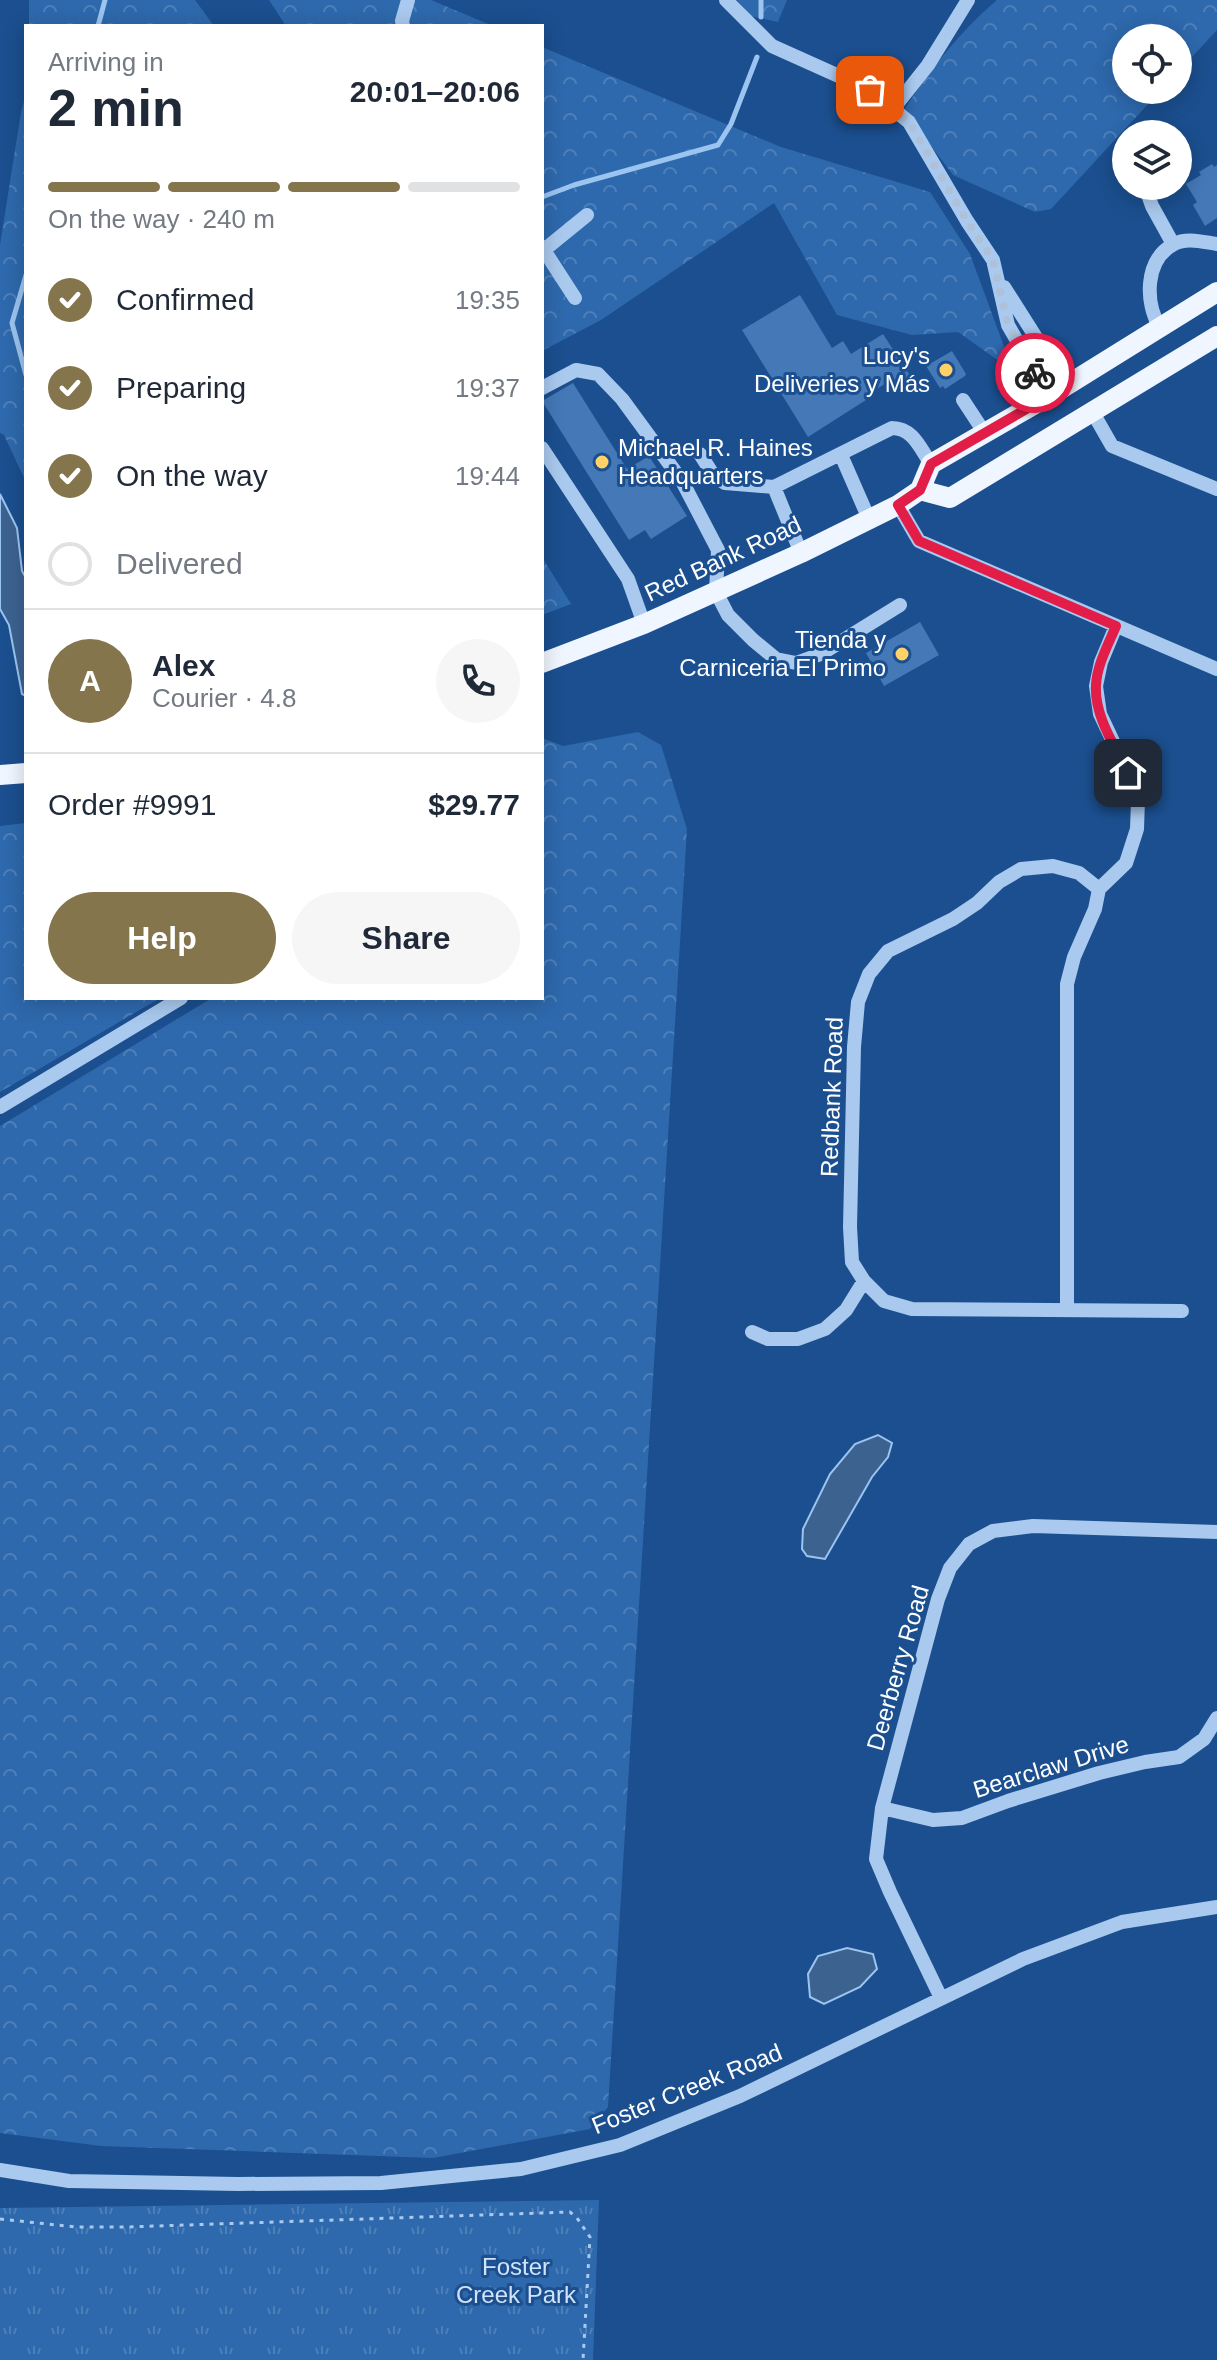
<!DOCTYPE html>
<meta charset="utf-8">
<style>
body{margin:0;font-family:Arial,sans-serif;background:#f6f6f7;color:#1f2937;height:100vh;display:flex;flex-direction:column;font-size:30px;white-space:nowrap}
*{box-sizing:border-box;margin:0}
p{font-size:26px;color:#747a83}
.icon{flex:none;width:44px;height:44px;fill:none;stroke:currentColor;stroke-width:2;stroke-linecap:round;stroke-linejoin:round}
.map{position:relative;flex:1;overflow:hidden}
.panel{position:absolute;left:24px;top:24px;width:520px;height:976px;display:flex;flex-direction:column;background:#fff;border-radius:0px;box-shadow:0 4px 20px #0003}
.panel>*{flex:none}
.buttons{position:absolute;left:1112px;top:24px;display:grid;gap:16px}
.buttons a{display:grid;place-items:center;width:80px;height:80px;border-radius:50%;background:#fff;box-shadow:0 4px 20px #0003;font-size:40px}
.pin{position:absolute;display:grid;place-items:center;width:68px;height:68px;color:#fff;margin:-34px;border-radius:16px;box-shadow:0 4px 12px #0006}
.courier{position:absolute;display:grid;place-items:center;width:80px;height:80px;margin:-40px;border:6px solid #e11d48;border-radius:50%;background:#fff;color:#222;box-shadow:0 2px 10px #0007}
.overview em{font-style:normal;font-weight:800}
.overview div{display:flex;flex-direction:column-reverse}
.overview{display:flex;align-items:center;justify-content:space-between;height:136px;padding:0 24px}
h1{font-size:52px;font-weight:800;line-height:60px}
.bar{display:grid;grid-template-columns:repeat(4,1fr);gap:12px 8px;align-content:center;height:96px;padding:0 24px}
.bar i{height:10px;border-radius:6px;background:#e0e1e3}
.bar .on{background:#84754c}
.bar p{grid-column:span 4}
.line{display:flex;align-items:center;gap:20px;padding:0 24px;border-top:2px solid #e0e1e3}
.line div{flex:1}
.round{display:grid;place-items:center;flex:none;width:84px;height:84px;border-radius:42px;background:#f6f6f7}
ol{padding:0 24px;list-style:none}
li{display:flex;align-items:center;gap:24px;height:88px}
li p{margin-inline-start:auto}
li .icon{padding:8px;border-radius:50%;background:#84754c;color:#fff;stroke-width:4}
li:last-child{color:#747a83}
li i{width:44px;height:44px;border:4px solid #e0e1e3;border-radius:50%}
.button{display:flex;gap:16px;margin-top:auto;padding:16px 24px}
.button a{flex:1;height:92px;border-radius:48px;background:#84754c;color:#fff;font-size:32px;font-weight:800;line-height:92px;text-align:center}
.button a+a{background:#f6f6f7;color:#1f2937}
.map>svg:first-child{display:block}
</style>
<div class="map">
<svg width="1217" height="2360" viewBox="0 0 1217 2360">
<defs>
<pattern id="forest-crowns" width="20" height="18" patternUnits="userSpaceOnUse" patternTransform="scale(2)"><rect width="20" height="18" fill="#2e69ad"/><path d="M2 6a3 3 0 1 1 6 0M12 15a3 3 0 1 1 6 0" fill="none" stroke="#4d80b9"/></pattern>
<pattern id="park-tufts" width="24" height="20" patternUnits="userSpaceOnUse" patternTransform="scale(2)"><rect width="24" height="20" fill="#2e69ad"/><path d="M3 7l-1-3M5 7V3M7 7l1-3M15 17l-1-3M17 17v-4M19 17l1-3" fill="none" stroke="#4d80b9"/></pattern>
</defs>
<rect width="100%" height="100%" fill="#1b4f8f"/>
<path fill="url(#forest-crowns)" d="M 29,0 L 195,0 L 214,26 L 29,26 Z
M 269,0 L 431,0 L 493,26 L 286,26 Z
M 737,0 L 787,0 L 778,22 L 751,16 Z
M 997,0 L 1217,0 L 1217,30 L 1178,72 L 1178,38 L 1126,38 L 1126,90 L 1161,90 L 1051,209 L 1035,212 L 953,175 L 904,110 C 930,70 960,31 997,0 Z
M 542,47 L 781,147 L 930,192 L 970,254 L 1013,371 L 958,332 L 912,335 L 837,315 L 774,203 L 601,320 L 542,351 Z
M 26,94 L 26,482 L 4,435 L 0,433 L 0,245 L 21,112 Z
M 542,557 L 571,604 L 542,615 Z
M 638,732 L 661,745 L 687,829 L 608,2107 L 590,2129 L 433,2158 L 101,2146 L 0,2133 L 0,1126 L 212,998 L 542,998 L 542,738 L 563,746 Z
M 26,823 L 26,998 L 160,998 L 0,1092 L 0,826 Z"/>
<path fill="url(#park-tufts)" d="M 599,2200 L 593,2360 L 0,2360 L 0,2208 Z"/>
<path fill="#3c6290" stroke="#9cc4f0" stroke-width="2" d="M 0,494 L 17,528 L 22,571 L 26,578 L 26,696 L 22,694 L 9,625 L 0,609 Z
M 878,1435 L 892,1443 L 888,1457 L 872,1477 L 825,1559 L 807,1556 L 802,1549 L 803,1529 L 830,1474 L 855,1444 Z
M 847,1948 L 873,1954 L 877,1969 L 860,1987 L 824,2004 L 810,1997 L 808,1974 L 818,1956 Z"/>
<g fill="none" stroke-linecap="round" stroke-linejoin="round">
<path stroke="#9cc4f0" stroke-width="5" d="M 761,17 L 761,0
M 98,26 L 105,0
M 542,197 L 574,185 L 718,145 L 731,124 L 757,57
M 26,275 L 12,323 L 26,375"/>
</g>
<path fill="#4478b7" d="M 1212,164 L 1214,167 L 1217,165 L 1217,218 L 1205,226 L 1193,205 L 1197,202 L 1186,184 L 1201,175 L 1199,172 Z
M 800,295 L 832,348 L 843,341 L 851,354 L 883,334 L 911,377 L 895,387 L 891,380 L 864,397 L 866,400 L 808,437 L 742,330 Z
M 952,351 L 966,374 L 965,376 L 945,389 L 943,386 L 940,388 L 926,366 Z
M 573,383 L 627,469 L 649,456 L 687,516 L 651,539 L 645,530 L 629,540 L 542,401 Z
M 920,622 L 939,655 L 884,686 L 866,653 Z"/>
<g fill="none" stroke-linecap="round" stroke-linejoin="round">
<path stroke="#a9c9ee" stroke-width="3" stroke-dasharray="4 6" stroke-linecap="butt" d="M 0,2219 L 76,2227 L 127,2227 L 570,2212 L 577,2218 L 590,2237 L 583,2360"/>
<path stroke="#a9c9ee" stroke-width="14" d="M 726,0 L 772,46 L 870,90 L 909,122 L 967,221 L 993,260 L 1008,325 L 1040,381 L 1052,385 L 1056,392
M 403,26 L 402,21 L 408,0
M 893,109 L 928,65 L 968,0
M 1145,186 L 1152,206 L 1173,244
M 542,247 L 575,298
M 544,250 L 587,215
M 1004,287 L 1056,369 L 1052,385
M 1160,328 C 1145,303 1144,260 1174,244 C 1187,237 1203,242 1217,244
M 542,388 L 576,370 L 598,374 L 622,399 L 682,481 L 718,550 L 716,592 L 728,615 L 753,640 L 776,659 L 796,663 L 821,654 L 900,605
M 963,400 L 984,432
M 1092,411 L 1112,446 L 1217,489
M 542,448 L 628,579 L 644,624
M 700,454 L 714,476 L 725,483 L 774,487 L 892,428 C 913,428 920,448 931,464
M 841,455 L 869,519
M 774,487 L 801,553
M 898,505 L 919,541 L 1217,669
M 1099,889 L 1079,873 L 1053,866 L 1021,869 L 999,882 L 977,903 L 953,919 L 888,951 L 869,974 L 858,1002 L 854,1047 L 850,1227 L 852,1262 L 864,1281 L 884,1301 L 912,1309 L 1182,1311
M 0,1107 L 181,998
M 1067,1310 L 1067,984 L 1074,957 L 1095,909 L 1099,889 L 1126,863 L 1137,829 L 1138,800 L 1128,773 L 1100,714 L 1096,686 L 1101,662 L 1116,626
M 752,1332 L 768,1339 L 798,1339 L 825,1329 L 846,1310 L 864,1281
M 882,1808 L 933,1820 L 962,1818 L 1008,1801 L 1099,1773 L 1145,1762 L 1179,1757 L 1204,1739 L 1217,1718
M 941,1998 L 890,1892 L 876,1859 L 882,1808 L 938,1599 L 950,1568 L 969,1544 L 993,1531 L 1033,1526 L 1217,1532
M 0,2170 L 69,2181 L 238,2184 L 381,2183 L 521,2169 L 620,2145 L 740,2096 L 1023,1959 L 1122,1922 L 1217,1907"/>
<path stroke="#f0f6ff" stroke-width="20" d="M 920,490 L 950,498 L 1217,336
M 542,663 L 644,624 L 801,553 L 898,505 L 920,490 L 931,464 L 1056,392 L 1217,292
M 0,775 L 26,773"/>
</g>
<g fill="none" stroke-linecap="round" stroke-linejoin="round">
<path stroke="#afc1d8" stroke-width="8" stroke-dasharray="0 14.4" d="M 870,90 L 909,122 L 967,221 L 993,260 L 1008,325 L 1035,373"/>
<path stroke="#e11d48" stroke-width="10" d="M 1035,373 L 1040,381 L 1052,385 L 1056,392 L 931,464 L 920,490 L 898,505 L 919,541 L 1116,626 C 1108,645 1097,665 1096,685 C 1094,716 1115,746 1128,773"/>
</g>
<g fill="#ffd166" stroke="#1b4f8f" stroke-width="3">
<circle cx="946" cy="370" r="8"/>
<circle cx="602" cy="462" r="8"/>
<circle cx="902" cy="654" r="8"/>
</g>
<g text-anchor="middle" stroke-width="6" stroke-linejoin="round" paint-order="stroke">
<g font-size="24" fill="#fff" stroke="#1b4f8f" text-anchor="end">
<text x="930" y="364">Lucy's<tspan x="930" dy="28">Deliveries y Más</tspan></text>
<text x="618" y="456" text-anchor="start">Michael R. Haines<tspan x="618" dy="28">Headquarters</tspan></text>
<text x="886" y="648">Tienda y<tspan x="886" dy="28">Carniceria El Primo</tspan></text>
</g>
<g font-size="24" fill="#fff" stroke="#1b4f8f">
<text transform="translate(723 559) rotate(-25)" y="8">Red Bank Road</text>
<text transform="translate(832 1097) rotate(-88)" y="8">Redbank Road</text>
<text transform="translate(898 1668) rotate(-74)" y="8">Deerberry Road</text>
<text transform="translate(1051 1767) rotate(-17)" y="8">Bearclaw Drive</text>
<text transform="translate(687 2089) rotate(-22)" y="8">Foster Creek Road</text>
</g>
<g font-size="24" fill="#cfe3fa" stroke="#1b4f8f">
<text x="516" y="2275">Foster<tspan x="516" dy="28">Creek Park</tspan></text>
</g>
</g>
</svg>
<div class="buttons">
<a><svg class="icon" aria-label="locate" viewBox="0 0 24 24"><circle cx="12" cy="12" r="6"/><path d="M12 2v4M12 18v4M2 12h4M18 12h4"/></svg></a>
<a><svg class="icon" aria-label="layers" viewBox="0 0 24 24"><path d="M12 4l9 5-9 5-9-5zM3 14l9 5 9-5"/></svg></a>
</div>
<div class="pin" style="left:870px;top:90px;background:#ea580c"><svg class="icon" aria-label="bag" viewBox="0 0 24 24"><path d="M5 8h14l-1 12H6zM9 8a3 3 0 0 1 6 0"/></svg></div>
<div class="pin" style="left:1128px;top:773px;background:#1f2937"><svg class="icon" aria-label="home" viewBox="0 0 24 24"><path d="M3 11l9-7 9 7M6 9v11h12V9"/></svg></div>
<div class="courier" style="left:1035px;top:373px"><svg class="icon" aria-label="bike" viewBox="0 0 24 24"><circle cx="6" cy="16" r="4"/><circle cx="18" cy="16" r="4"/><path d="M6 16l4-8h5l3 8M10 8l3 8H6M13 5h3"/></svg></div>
<section class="panel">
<div class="overview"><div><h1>2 min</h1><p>Arriving in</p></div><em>20:01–20:06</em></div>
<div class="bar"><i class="on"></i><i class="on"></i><i class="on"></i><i></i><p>On the way · 240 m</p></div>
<ol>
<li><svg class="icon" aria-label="check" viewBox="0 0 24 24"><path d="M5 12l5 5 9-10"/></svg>Confirmed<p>19:35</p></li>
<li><svg class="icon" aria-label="check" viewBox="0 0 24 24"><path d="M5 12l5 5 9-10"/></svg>Preparing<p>19:37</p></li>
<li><svg class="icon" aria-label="check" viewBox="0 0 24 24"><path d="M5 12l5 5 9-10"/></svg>On the way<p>19:44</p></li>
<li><i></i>Delivered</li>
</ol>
<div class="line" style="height:144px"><b class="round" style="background:#84754c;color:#fff">A</b><div><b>Alex</b><p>Courier · 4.8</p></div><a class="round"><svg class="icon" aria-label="phone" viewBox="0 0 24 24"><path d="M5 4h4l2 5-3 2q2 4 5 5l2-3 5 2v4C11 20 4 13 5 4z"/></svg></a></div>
<div class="line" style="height:104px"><div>Order #9991</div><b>$29.77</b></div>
<div class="button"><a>Help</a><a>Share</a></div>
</section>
</div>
